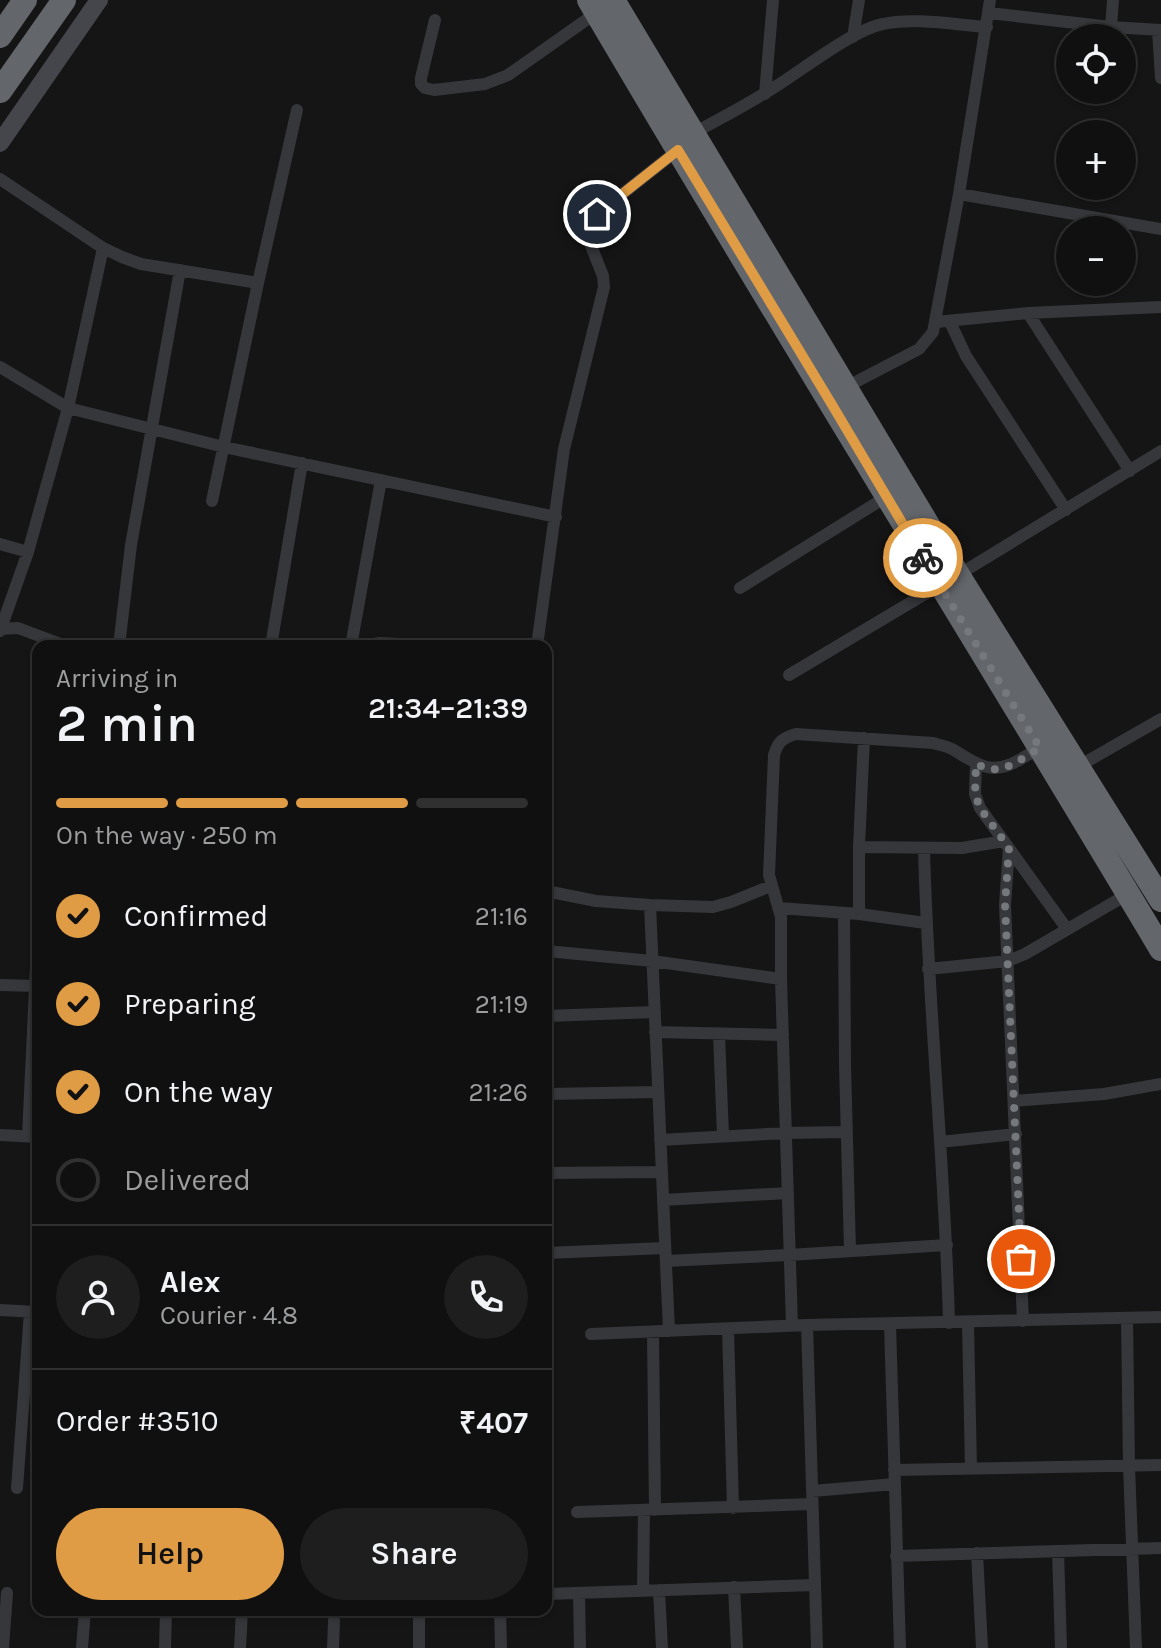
<!DOCTYPE html>
<meta charset="utf-8">
<style>
body{margin:0;font-family:Karla,sans-serif;background:#1e1e1e;color:#f1f3f6;height:100vh;display:flex;flex-direction:column;font-size:30px;white-space:nowrap}
*{box-sizing:border-box;margin:0}
p{font-size:26px;color:#9c9d9f}
.icon{flex:none;width:44px;height:44px;fill:none;stroke:currentColor;stroke-width:2;stroke-linecap:round;stroke-linejoin:round}
.map{position:relative;flex:1;overflow:hidden}
.details{position:absolute;left:32px;top:640px;width:520px;height:976px;display:flex;flex-direction:column;background:#101010;border-radius:16px;box-shadow:0 2px 6px #0004,0 0 0 2px #303030}
.details>*{flex:none}
.tools{position:absolute;left:1056px;top:24px;display:grid;gap:16px}
.tools a{display:grid;place-items:center;width:80px;height:80px;border-radius:50%;background:#101010;box-shadow:0 2px 6px #0004,0 0 0 2px #303030;font-size:40px}
.pin{position:absolute;display:grid;place-items:center;width:68px;height:68px;color:#fff;margin:-34px;border:4px solid #fff;border-radius:50%;box-shadow:0 2px 8px #0007}
.courier{position:absolute;display:grid;place-items:center;width:80px;height:80px;margin:-40px;border:6px solid #df9c44;border-radius:50%;background:#fff;color:#222;box-shadow:0 2px 10px #0007}
.overview em{font-style:normal;font-weight:600}
.overview div{display:flex;flex-direction:column-reverse}
.overview{display:flex;align-items:center;justify-content:space-between;height:136px;padding:0 24px}
h1{font-size:52px;font-weight:600;line-height:60px}
.bar{display:grid;grid-template-columns:repeat(4,1fr);gap:12px 8px;align-content:center;height:96px;padding:0 24px}
.bar i{height:10px;border-radius:6px;background:#303030}
.bar .selected{background:#df9c44}
.bar p{grid-column:span 4}
.line{display:flex;align-items:center;gap:20px;padding:0 24px;border-top:2px solid #303030}
.line div{flex:1}
.round{display:grid;place-items:center;flex:none;width:84px;height:84px;border-radius:42px;background:#1e1e1e}
ol{padding:0 24px;list-style:none}
li{display:flex;align-items:center;gap:24px;height:88px}
li p{margin-inline-start:auto}
li .icon{padding:8px;border-radius:50%;background:#df9c44;color:#111;stroke-width:4}
li:last-child{color:#9c9d9f}
li i{width:44px;height:44px;border:4px solid #303030;border-radius:50%}
.cta{display:flex;gap:16px;margin-top:auto;padding:16px 24px}
.cta a{flex:1;height:92px;border-radius:48px;background:#df9c44;color:#111;font-size:32px;font-weight:600;line-height:92px;text-align:center}
.cta a+a{background:#1e1e1e;color:#f1f3f6}
.map>svg:first-child{display:block}
</style>
<div class="map">
<svg width="1161" height="1648" viewBox="0 0 1161 1648">
<rect width="100%" height="100%" fill="#151516"/>
<g fill="none" stroke-linecap="round" stroke-linejoin="round">
<path stroke="#36373b" stroke-width="12" d="M 989,13 L 1111,27 L 1161,30
M 435,20 L 421,78 L 421,84 L 425,88 L 434,90 L 485,84 L 508,75 L 596,13
M 1111,27 L 1113,0
M 1158,30 L 1161,78
M 853,37 L 859,0
M 765,94 L 773,0
M 692,134 C 721,118 750,103 778,85 C 805,68 853,30 883,24 C 912,17 957,25 987,27
M 0,179 L 103,248 L 122,257 L 141,264 L 258,283
M 959,194 L 1161,229
M 1028,313 L 1130,471
M 936,322 L 1028,313 L 1161,307
M 950,322 L 966,356 L 1066,510
M 0,367 L 68,408 L 224,447 L 556,517
M 846,387 L 919,349 L 933,332 L 959,194 L 990,0
M 212,501 L 258,283 L 297,110
M 0,544 L 28,552
M 958,575 L 1161,451
M 740,588 L 886,497
M 0,629 L 18,628 L 66,646
M 0,631 L 28,552 L 68,408 L 103,248
M 119,646 L 131,545 L 180,270
M 271,646 L 302,463
M 351,646 L 381,480
M 364,646 L 380,643 L 437,646
M 537,646 L 564,449 L 604,287 L 603,276 L 586,233 L 588,224 L 597,214 L 678,150
M 789,675 L 940,585
M 976,764 L 975,794 L 980,808 L 1067,929
M 1079,766 L 1161,719
M 859,847 L 962,848 L 1004,841
M 1009,848 L 1005,905 L 1023,1321
M 924,849 C 928,1007 945,1165 949,1323
M 546,891 L 596,901 L 650,905 L 713,907 L 731,902 L 771,886
M 650,905 L 669,1331
M 779,908 L 859,914 L 926,923
M 844,913 L 845,1065 L 850,1251
M 859,914 L 859,847 L 864,738
M 546,951 L 652,961 L 781,979
M 928,969 L 1008,961 L 1025,954 L 1128,894
M 0,985 L 38,986
M 546,1016 L 655,1012
M 655,1032 L 783,1035
M 719,1034 L 723,1136
M 546,1094 L 658,1092
M 1014,1101 L 1104,1094 L 1161,1084
M 0,1135 L 38,1137
M 28,1136 L 38,925
M 660,1140 L 786,1133 L 846,1132
M 940,1142 L 1016,1134
M 546,1173 L 662,1172
M 663,1200 L 787,1193
M 546,1253 L 665,1248
M 666,1261 L 789,1255 L 947,1245
M 0,1310 L 37,1312
M 1127,1318 L 1129,1466 L 1136,1648
M 968,1323 L 971,1469
M 807,1325 L 817,1648
M 890,1325 L 900,1648
M 792,1326 L 781,979 L 781,917 L 769,875 L 774,755 C 778,742 782,738 796,734 L 933,743 C 940,745 946,746 952,749 C 972,760 987,775 1011,764 C 1021,760 1030,753 1040,748
M 728,1329 L 733,1508
M 653,1332 L 655,1510
M 591,1334 L 807,1325 L 1161,1317
M 894,1470 L 1161,1465
M 17,1488 L 30,1312
M 812,1491 L 895,1484
M 577,1512 L 812,1504
M 1058,1551 L 1061,1648
M 977,1553 L 982,1648
M 896,1556 L 1161,1548
M 734,1587 L 737,1648
M 659,1590 L 662,1648
M 643,1591 L 644,1511
M 579,1593 L 580,1648
M 546,1594 L 814,1585
M 500,1610 L 501,1648
M 3,1648 L 7,1593
M 82,1648 L 85,1610
M 165,1648 L 166,1610
M 240,1648 L 242,1610
M 333,1648 L 334,1620
M 419,1648 L 419,1619 L 421,1610"/>
<path stroke="#44464b" stroke-width="18" d="M 0,143 L 99,0"/>
<path stroke="#63666b" stroke-width="24" d="M 589,0 C 776,319 972,632 1161,949
M 613,0 L 958,575 L 1161,900
M 0,36 L 25,0
M 0,91 L 64,0"/>
</g>
<g fill="none" stroke-linecap="round" stroke-linejoin="round">
<path stroke="#75787d" stroke-width="8" stroke-dasharray="0 14.4" d="M 923,558 L 1040,748 C 1025,756 1007,772 989,769 C 984,768 980,765 976,764 L 975,794 L 980,808 L 1009,848 L 1005,905 L 1021,1259"/>
<path stroke="#df9c44" stroke-width="10" d="M 597,214 L 678,150 L 831,403 L 923,558"/>
</g>
</svg>
<div class="tools">
<a><svg class="icon" aria-label="locate" viewBox="0 0 24 24"><circle cx="12" cy="12" r="6"/><path d="M12 2v4M12 18v4M2 12h4M18 12h4"/></svg></a>
<a>+</a>
<a>−</a>
</div>
<div class="pin" style="left:1021px;top:1259px;background:#ea580c"><svg class="icon" aria-label="bag" viewBox="0 0 24 24"><path d="M5 8h14l-1 12H6zM9 8a3 3 0 0 1 6 0"/></svg></div>
<div class="pin" style="left:597px;top:214px;background:#1f2937"><svg class="icon" aria-label="home" viewBox="0 0 24 24"><path d="M3 11l9-7 9 7M6 9v11h12V9"/></svg></div>
<div class="courier" style="left:923px;top:558px"><svg class="icon" aria-label="bike" viewBox="0 0 24 24"><circle cx="6" cy="16" r="4"/><circle cx="18" cy="16" r="4"/><path d="M6 16l4-8h5l3 8M10 8l3 8H6M13 5h3"/></svg></div>
<section class="details">
<div class="overview"><div><h1>2 min</h1><p>Arriving in</p></div><em>21:34–21:39</em></div>
<div class="bar"><i class="selected"></i><i class="selected"></i><i class="selected"></i><i></i><p>On the way · 250 m</p></div>
<ol>
<li><svg class="icon" aria-label="check" viewBox="0 0 24 24"><path d="M5 12l5 5 9-10"/></svg>Confirmed<p>21:16</p></li>
<li><svg class="icon" aria-label="check" viewBox="0 0 24 24"><path d="M5 12l5 5 9-10"/></svg>Preparing<p>21:19</p></li>
<li><svg class="icon" aria-label="check" viewBox="0 0 24 24"><path d="M5 12l5 5 9-10"/></svg>On the way<p>21:26</p></li>
<li><i></i>Delivered</li>
</ol>
<div class="line" style="height:144px"><a class="round"><svg class="icon" aria-label="person" viewBox="0 0 24 24"><circle cx="12" cy="8" r="4"/><path d="M4 21q1-7 8-7t8 7"/></svg></a><div><b>Alex</b><p>Courier · 4.8</p></div><a class="round"><svg class="icon" aria-label="phone" viewBox="0 0 24 24"><path d="M5 4h4l2 5-3 2q2 4 5 5l2-3 5 2v4C11 20 4 13 5 4z"/></svg></a></div>
<div class="line" style="height:104px"><div>Order #3510</div><b>₹407</b></div>
<div class="cta"><a>Help</a><a>Share</a></div>
</section>
</div>
